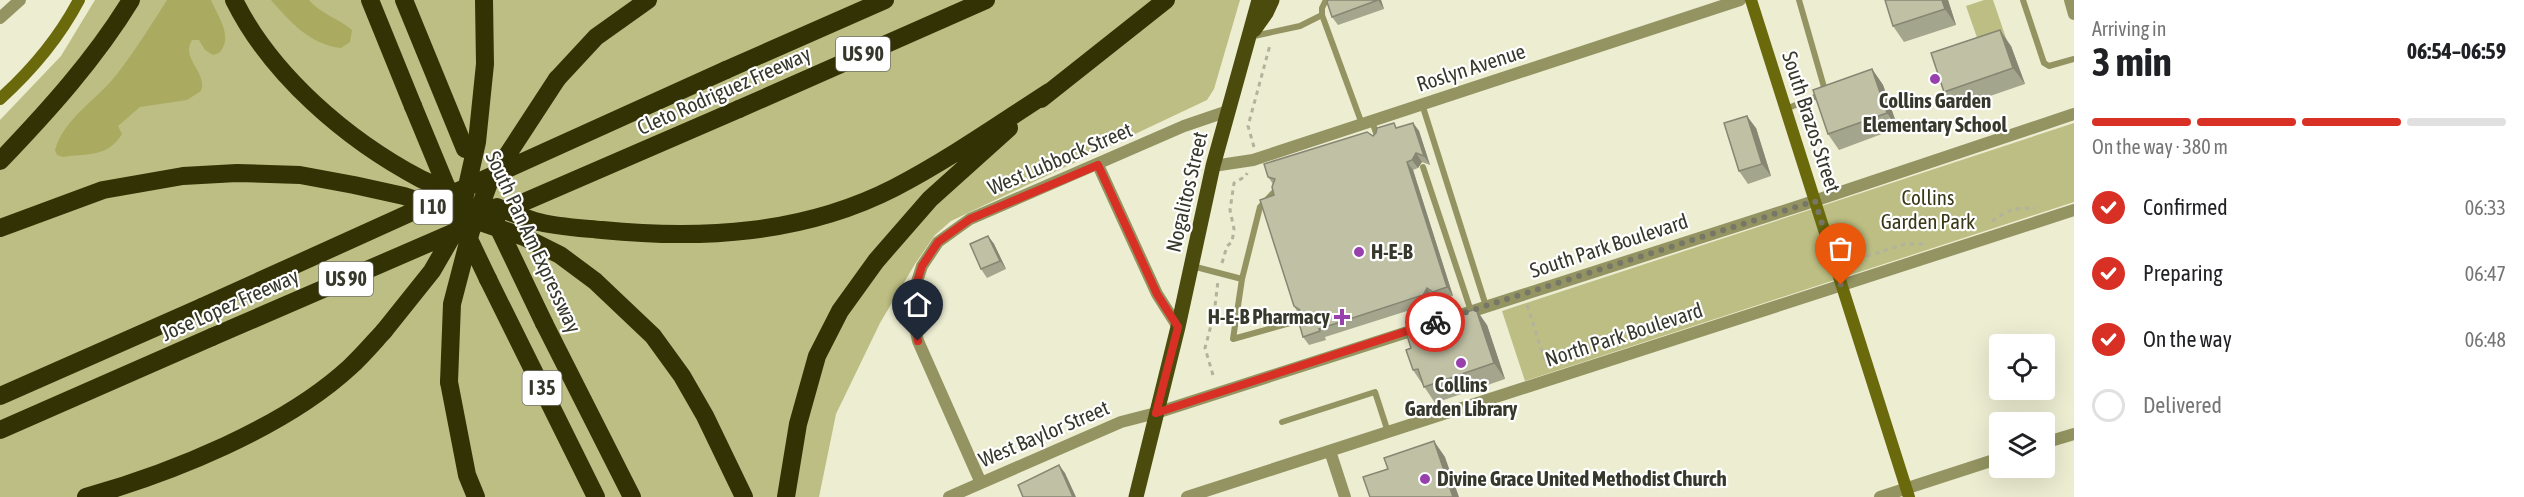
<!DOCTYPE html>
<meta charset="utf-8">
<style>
body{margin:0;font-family:"Asap Condensed",sans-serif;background:#f2f2f2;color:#202124;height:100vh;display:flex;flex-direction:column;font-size:22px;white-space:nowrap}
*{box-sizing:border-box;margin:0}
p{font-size:20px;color:#757577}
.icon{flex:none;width:33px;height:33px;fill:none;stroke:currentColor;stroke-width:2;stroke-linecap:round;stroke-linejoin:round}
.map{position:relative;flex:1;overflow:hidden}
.details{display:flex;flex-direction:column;background:#fff;width:450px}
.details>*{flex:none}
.fabs{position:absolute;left:1989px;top:334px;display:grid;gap:12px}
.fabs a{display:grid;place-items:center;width:66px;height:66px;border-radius:6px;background:#fff;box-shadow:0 6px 24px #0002;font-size:30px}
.pin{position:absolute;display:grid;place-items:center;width:51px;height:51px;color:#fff;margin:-62px -26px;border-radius:50% 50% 50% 0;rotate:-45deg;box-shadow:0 0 6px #0007}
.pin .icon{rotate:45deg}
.courier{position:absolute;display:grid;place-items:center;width:60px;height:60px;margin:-30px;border:4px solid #d93025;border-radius:50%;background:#fff;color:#222;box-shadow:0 2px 8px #0007}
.headline em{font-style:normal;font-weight:700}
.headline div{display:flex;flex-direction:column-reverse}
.headline{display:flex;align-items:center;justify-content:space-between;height:102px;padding:0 18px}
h1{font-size:39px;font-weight:700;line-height:45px}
.bar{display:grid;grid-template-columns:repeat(4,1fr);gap:9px 6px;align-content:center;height:72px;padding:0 18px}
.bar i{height:8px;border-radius:4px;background:#e0e0e0}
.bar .current{background:#d93025}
.bar p{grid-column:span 4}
ol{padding:0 18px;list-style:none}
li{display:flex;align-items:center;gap:18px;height:66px}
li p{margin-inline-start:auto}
li .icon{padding:6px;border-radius:50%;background:#d93025;color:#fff;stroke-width:4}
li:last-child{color:#757577}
li i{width:33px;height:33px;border:3px solid #e0e0e0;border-radius:50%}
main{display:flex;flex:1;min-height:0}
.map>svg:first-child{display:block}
</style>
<main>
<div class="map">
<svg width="2074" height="497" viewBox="0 0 2074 497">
<rect width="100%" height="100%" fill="#ecedd1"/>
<path fill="#bcbe83" d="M 95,0 L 1240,0 L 1214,89 L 1207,100 L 951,221 L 935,235 L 915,264 L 880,323 L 836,414 L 819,497 L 0,497 L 0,120 L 61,56 Z
M 1984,0 L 1993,0 L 2007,41 L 1981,49 L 1966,6 Z
M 2074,123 L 2074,202 L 1525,381 L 1502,311 Z"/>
<path fill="#aaab61" d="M 167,0 L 211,0 C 218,17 234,37 219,53 L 213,55 L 205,50 L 199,40 L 192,40 C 180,59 208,72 201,91 L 187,100 L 140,107 L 118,126 L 122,134 C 107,158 88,153 63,157 L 57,155 L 55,150 C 64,118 98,99 117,74 C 135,51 151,25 167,0 Z
M 271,0 L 309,0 C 318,12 339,19 352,30 L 350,42 L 341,48 C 311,45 290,22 271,0 Z"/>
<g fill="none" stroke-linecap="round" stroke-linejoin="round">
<path stroke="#b2b39c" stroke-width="3" stroke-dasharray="4.5 4.5" stroke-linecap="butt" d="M 1254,147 L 1248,126 L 1270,45
M 1992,221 C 2010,209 2013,208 2035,208
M 1858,259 L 1905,244 L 1923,244
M 1222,263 L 1227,246 L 1232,242 L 1234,229 L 1230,210 L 1234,183 L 1246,176 L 1247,173
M 1527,305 L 1547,367
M 1213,375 L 1205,348 L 1214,314 L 1218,281"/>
<path stroke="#939461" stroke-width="6" d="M 1326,0 L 1322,8 L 1322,15 L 1362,124
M 2023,0 L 2044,63 L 2049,66 L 2074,59
M 1254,36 L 1300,26 L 1322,15
M 1422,104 L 1486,306
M 1786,109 L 1815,97 L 1824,87 L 1799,0
M 1372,121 L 1378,139
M 1423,167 L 1471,311
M 1192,266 L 1242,279 L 1233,339 L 1301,320
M 1242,279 L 1260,207 L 1276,190
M 1434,302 L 1441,320
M 1282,422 L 1375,392 L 1388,432"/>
<path stroke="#939461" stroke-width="12" d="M 2070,0 L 2074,14
M 0,18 L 20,0
M 1098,165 L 1157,294 L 1178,327
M 1213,166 L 1253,160 L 1740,0
M 2044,443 L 2074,434
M 1330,451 L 1345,497
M 981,483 L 918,341 L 911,310 L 914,291 L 922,266 L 938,242 L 970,219 L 1184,126 L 1228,111
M 949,497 L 1121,422 L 1156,413 L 1802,205 L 2074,114
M 1187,497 L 2074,210
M 1880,497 L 2000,458"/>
<path stroke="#6a6a0c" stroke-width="12" d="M 1751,0 L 1909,497
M 0,99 C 31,71 59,38 79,0"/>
<path stroke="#4b4b0d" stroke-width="15" d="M 1254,30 L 1266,13 L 1272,0
M 1136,497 L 1178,327 L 1213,166 L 1259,0"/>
<path stroke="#323204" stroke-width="18" d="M 234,0 C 271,75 347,140 421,179 C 433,185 447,189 459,194
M 370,0 L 413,106
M 404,0 L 465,149
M 726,70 L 885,0
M 557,79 L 596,37 L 648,0
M 1041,99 L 1166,0
M 739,109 L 986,0
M 0,161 C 48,111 95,59 131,0
M 497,207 C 509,212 522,217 535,221 C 556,227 581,228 602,230 C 702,240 804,234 894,188 C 948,160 998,125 1049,92
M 0,228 L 103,190 L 183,176 L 237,173 L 300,175 L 354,185 L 404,196 L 524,237 L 560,255 L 595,281 L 653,336 L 682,376 L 705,416 L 744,497
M 488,279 L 596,497
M 544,323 L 632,497
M 449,382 L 467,475 L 476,497
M 0,396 L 202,307
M 0,430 L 212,337
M 86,497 C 171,473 284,428 350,367 C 362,356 373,343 384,331
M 786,497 L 798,424 L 817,356 L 840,311 L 876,261 L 930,199 L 1009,128"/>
<path stroke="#323204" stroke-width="18" d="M 413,106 L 454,205
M 488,206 L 544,323
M 467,235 L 488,279
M 202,307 L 726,70
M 384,331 L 432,271 L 458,226 L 477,142 L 485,64 L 484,0
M 212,337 L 739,109
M 449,382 L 452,304 L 471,231 L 489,183 L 557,79"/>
</g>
<path fill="#a4a58d" d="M 1381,0 L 1384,9 L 1338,25 L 1332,17 L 1327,2 Z
M 1948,0 L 1956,25 L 1904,42 L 1893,26 Z
M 2011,46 L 2025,84 L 1955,108 L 1944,92 Z
M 1872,69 L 1883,85 L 1898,128 L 1839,150 L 1828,134 Z
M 1413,123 L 1419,131 L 1430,165 L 1422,162 L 1418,168 L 1413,170 L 1453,296 L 1439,300 L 1433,297 L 1429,304 L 1325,337 L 1326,340 L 1309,345 L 1303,337 L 1298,313 L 1294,306 L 1274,195 L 1273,184 L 1268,177 Z
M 1756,128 L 1771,176 L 1748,184 L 1739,171 Z
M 988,236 L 994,244 L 1006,269 L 987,278 L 981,269 Z
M 1487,325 L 1505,379 L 1435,403 L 1413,370 Z"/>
<path fill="#868673" d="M 1378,0 L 1381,0 L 1384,9 Z
M 1942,0 L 1948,0 L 1956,25 L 1945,9 Z
M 2000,30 L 2011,46 L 2025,84 L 2013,68 Z
M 1872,69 L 1883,85 L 1898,128 L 1887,113 Z
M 1747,116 L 1756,128 L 1771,176 L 1762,164 Z
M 1413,123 L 1419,131 L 1430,165 L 1424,156 Z
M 1416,153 L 1422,162 L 1418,168 L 1412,160 Z
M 1407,162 L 1413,170 L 1453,296 L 1447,287 Z
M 988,236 L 994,244 L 1006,269 L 1000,261 Z
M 1427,288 L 1433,297 L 1429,304 L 1423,295 Z
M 1476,309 L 1487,325 L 1505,379 L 1494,363 Z
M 1434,441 L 1445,457 L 1459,497 L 1453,497 Z
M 1059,465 L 1065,473 L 1076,497 L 1073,497 Z"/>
<path fill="#bfc0a4" stroke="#868673" stroke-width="1.5" d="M 1328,0 L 1378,0 L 1332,17 L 1327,2 Z
M 1885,0 L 1942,0 L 1945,9 L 1893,26 Z
M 2000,30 L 2013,68 L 1944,92 L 1931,53 Z
M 1872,69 L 1887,113 L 1828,134 L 1813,90 Z
M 1747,116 L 1762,164 L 1739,171 L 1724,123 Z
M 1394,123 L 1396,128 L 1413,123 L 1424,156 L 1416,153 L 1412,160 L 1407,162 L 1447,287 L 1433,292 L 1427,288 L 1423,295 L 1319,329 L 1320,331 L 1303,337 L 1297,316 L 1300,310 L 1294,306 L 1260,200 L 1274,195 L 1272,187 L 1275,179 L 1268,177 L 1264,164 L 1367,132 L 1373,136 L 1376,133 L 1377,128 Z
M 988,236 L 1000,261 L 981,269 L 970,244 Z
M 1476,309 L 1494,363 L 1424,387 L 1418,369 L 1413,370 L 1406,350 L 1411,348 L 1406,332 Z
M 1434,441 L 1453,497 L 1370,497 L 1363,477 L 1388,469 L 1384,458 Z
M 1059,465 L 1073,497 L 1023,497 L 1018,485 Z"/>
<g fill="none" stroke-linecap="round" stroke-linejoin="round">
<path stroke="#767766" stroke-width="6" stroke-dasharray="0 10.8" d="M 1435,322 L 1815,201 L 1841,285"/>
<path stroke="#d93025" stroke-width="8" d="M 918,341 L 911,310 L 914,291 L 922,266 L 938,242 L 970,219 L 1098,165 L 1157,294 L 1178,327 L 1156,413 L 1435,322"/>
</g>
<g fill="#9840ac" stroke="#fff" stroke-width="2">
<circle cx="1935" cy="79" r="6"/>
<circle cx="1359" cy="252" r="6"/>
<path d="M1339 308h6v6h6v6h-6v6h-6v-6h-6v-6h6z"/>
<circle cx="1461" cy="363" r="6"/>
<circle cx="1425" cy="479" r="6"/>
</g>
<g text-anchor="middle" stroke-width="4.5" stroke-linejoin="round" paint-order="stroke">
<g fill="#fff" stroke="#73746b" stroke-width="1.5">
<rect x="836" y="37" width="54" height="34" rx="4.5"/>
<rect x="413.5" y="190" width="39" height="34" rx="4.5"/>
<rect x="319" y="262" width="54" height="34" rx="4.5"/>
<rect x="522.5" y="371" width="39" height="34" rx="4.5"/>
</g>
<g font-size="20" font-weight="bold" fill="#37382c">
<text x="863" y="61">US 90</text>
<text x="433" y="214">I 10</text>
<text x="346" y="286">US 90</text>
<text x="542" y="395">I 35</text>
</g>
<g font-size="21" fill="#37382c" stroke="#fff">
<text transform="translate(1471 68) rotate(-18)" y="7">Roslyn Avenue</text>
<text transform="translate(724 91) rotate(-24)" y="7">Cleto Rodriguez Freeway</text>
<text transform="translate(1811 122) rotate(72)" y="7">South Brazos Street</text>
<text transform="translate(1060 159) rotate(-23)" y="7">West Lubbock Street</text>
<text transform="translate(1187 192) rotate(-77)" y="7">Nogalitos Street</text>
<text transform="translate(533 242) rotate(65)" y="7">South Pan Am Expressway</text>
<text transform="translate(1609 246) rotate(-18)" y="7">South Park Boulevard</text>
<text transform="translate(230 305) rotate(-24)" y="7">Jose Lopez Freeway</text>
<text transform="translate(1624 335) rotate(-18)" y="7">North Park Boulevard</text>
<text transform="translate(1044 434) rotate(-23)" y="7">West Baylor Street</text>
</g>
<g font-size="21" font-weight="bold" fill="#37382c" stroke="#fff">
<text x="1935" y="108">Collins Garden<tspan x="1935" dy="24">Elementary School</tspan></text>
<text x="1371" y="259" text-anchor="start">H-E-B</text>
<text x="1330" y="324" text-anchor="end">H-E-B Pharmacy</text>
<text x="1461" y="392">Collins<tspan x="1461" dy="24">Garden Library</tspan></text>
<text x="1437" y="486" text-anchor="start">Divine Grace United Methodist Church</text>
</g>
<g font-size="21" fill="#383817" stroke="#fff">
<text x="1928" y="205">Collins<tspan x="1928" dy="24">Garden Park</tspan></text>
</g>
</g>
</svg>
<div class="fabs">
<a><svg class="icon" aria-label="locate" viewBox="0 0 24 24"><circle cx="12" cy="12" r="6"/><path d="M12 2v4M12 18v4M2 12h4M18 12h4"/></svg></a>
<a><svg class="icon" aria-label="layers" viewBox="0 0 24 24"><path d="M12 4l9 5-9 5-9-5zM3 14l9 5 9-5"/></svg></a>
</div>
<div class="pin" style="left:1841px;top:285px;background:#ea580c"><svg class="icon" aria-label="bag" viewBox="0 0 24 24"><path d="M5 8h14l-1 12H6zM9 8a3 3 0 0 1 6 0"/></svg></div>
<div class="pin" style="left:918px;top:341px;background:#1f2937"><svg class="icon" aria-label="home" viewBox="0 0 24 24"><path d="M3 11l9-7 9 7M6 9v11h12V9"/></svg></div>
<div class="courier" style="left:1435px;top:322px"><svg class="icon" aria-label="bike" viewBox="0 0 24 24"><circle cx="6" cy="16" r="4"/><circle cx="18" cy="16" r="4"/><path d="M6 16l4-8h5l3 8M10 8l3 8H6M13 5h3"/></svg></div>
</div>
<section class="details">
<div class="headline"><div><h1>3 min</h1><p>Arriving in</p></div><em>06:54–06:59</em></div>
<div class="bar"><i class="current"></i><i class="current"></i><i class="current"></i><i></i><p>On the way · 380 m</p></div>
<ol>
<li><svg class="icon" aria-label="check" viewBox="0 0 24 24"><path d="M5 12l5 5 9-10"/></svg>Confirmed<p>06:33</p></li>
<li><svg class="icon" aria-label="check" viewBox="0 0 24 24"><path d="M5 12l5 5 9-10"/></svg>Preparing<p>06:47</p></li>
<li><svg class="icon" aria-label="check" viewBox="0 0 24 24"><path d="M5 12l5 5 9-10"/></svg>On the way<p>06:48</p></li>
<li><i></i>Delivered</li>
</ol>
</section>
</main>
